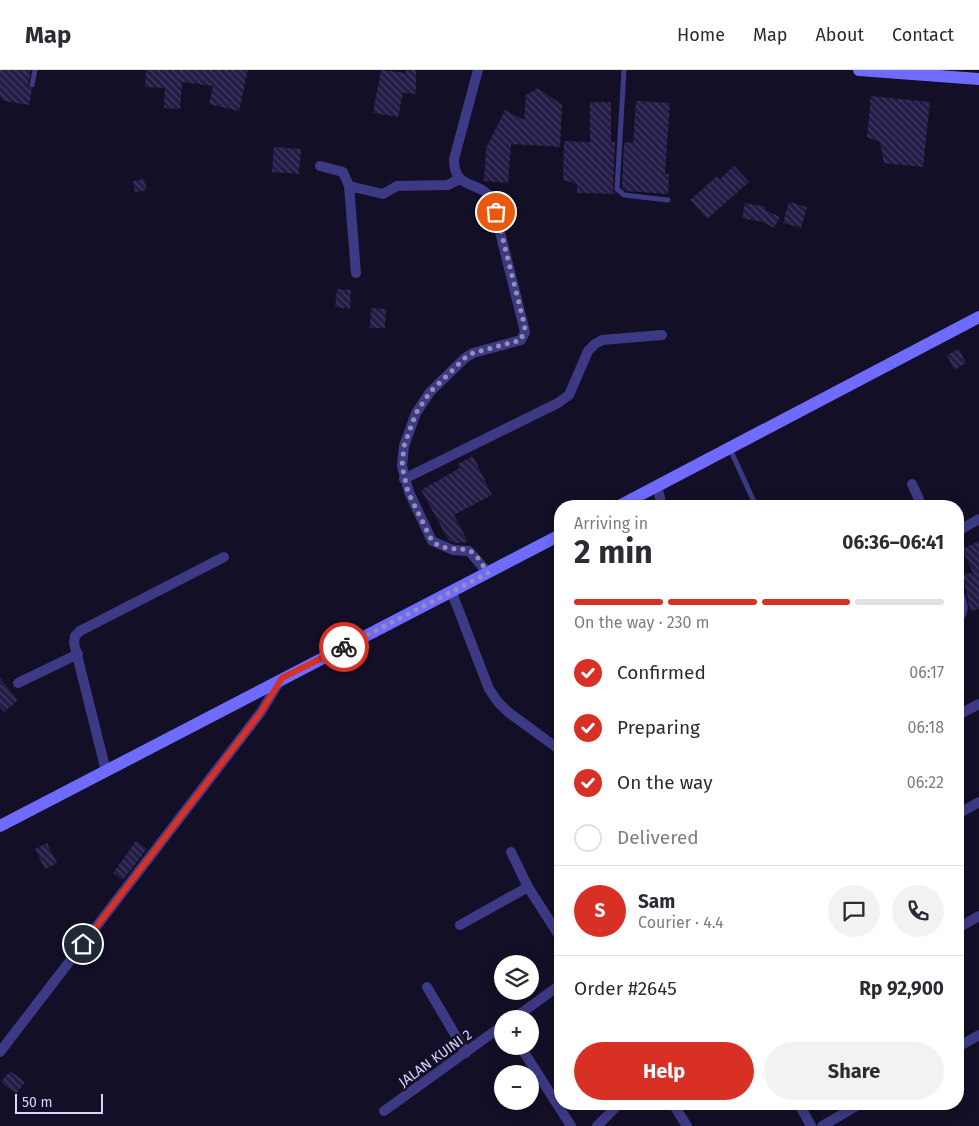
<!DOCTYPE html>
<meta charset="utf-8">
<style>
body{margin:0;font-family:"Fira Sans",sans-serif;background:#f2f2f3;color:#2b2b33;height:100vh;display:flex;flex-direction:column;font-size:19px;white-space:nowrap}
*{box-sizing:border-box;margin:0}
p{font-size:16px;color:#7c7c81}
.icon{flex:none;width:28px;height:28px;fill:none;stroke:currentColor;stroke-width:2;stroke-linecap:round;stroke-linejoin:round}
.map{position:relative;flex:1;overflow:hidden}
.side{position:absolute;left:554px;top:430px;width:410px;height:610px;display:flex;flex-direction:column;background:#fff;border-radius:20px;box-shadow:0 2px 12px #0003}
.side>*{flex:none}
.tools{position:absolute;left:494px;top:885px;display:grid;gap:10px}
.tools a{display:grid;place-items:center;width:45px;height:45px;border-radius:50%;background:#fff;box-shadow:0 2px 12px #0003;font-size:25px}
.scale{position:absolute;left:15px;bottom:12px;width:88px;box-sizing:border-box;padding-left:5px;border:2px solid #d9d4ff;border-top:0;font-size:14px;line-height:18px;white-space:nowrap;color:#d9d4ff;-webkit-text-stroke:4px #130f26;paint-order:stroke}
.pin{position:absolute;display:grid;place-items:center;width:42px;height:42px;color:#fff;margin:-21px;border:2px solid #fff;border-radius:50%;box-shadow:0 1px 5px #0007}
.courier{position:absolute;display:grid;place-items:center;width:50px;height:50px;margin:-25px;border:4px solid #d93025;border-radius:50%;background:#fff;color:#222;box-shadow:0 1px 6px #0007}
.summary em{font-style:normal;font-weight:700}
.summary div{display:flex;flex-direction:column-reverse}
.summary{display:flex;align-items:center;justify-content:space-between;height:85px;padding:0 20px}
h1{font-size:32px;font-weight:700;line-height:38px}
.bar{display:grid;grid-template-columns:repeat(4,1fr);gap:8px 5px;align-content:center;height:60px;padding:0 20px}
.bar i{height:6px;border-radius:4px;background:#e1e1e2}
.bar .on{background:#d93025}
.bar p{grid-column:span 4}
.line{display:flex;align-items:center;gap:12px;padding:0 20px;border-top:1px solid #e1e1e2}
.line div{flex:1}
.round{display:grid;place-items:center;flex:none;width:52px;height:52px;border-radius:26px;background:#f2f2f3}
ol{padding:0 20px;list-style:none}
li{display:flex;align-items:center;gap:15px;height:55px}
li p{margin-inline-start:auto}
li .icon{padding:5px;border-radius:50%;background:#d93025;color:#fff;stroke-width:4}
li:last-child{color:#7c7c81}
li i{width:28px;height:28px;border:2px solid #e1e1e2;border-radius:50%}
.action{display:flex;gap:10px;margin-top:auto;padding:10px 20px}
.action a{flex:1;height:58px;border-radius:30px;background:#d93025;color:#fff;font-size:20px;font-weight:700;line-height:58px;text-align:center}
.action a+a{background:#f2f2f3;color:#2b2b33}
header{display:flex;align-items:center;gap:30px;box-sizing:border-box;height:70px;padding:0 25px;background:#fff;border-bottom:1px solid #e1e1e2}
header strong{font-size:24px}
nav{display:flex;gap:28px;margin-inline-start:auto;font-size:18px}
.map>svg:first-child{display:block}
</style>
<header>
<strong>Map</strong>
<nav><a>Home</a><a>Map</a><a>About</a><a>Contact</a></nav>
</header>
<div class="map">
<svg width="979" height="1056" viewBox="0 0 979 1056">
<defs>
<pattern id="building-back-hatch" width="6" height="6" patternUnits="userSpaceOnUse" patternTransform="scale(1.25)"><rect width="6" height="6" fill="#241b47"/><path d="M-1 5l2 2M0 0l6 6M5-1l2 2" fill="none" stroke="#433b63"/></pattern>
</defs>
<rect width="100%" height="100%" fill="#130f26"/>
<path fill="url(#building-back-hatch)" d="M 0,0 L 31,0 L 28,15 L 32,19 L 29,35 L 4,31 L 0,27 Z
M 146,0 L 248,0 L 239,41 L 209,34 L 213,16 L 182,12 L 180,39 L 164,38 L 165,18 L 145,17 Z
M 381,0 L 406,3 L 406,0 L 416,0 L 416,24 L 403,23 L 398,47 L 373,43 Z
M 538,18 L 562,35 L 560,77 L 511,74 L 508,113 L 484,111 L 486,78 L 505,40 L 524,50 L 526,25 Z
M 871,26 L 930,32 L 923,97 L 884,93 L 880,72 L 867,67 Z
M 636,31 L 670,33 L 665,104 L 669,104 L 668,124 L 626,121 L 622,117 L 624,72 L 633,73 Z
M 590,32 L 611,32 L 611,72 L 615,72 L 613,119 L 616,124 L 577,123 L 577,114 L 563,110 L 564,71 L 590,72 Z
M 274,77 L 301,79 L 299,104 L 272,102 Z
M 734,96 L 749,112 L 707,149 L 690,130 L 717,106 L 720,109 Z
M 144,109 L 147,120 L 135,122 L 133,111 Z
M 789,132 L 807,137 L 801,158 L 783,153 Z
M 745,133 L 766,137 L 765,140 L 780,147 L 774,158 L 763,152 L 742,148 Z
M 337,219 L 351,220 L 350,239 L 335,237 Z
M 371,238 L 386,239 L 385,258 L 370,258 Z
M 959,279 L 966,293 L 954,300 L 947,285 Z
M 473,386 L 492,425 L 454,445 L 468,472 L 455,473 L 449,471 L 421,420 L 460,398 L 458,394 Z
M 979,471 L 979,539 L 970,541 L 963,504 L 973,503 L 962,479 Z
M 0,608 L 18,630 L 4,642 L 0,637 Z
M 136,771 L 147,779 L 123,810 L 113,803 Z
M 47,773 L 57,793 L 45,799 L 35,779 Z
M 10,1001 L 25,1012 L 16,1024 L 1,1012 Z"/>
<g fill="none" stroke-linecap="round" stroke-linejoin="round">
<path stroke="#3d3a85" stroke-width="5" d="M 624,0 L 617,119 L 624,125 L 668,130
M 32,15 L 35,0
M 730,379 L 756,436"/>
<path stroke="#3d3a85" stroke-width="10" d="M 478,0 L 454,89 C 454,122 480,109 492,130 L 525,262 L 521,270 L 473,283 L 465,288 L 430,322 L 416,343 L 404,376 L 402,396 L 409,422 L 432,471 L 453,480 L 469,481 L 488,503
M 320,96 L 343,102 L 349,116 L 383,124 L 397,116 L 448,115 L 459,109
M 349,116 L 356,203
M 404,409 L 558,333 L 569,325 L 588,281 L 595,274 L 602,270 L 662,265
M 912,414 L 922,436
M 657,416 L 662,436
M 958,461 L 979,449
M 958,522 C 962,532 966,539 958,549
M 452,523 L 489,619 L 498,632 L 508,642 L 560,680
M 18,613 L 78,584
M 958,645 L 979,634
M 106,701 L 74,573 L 75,566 L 80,561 L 224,487
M 958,744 L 979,732
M 511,782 L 528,817 L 560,867
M 460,855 L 528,817
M 958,858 L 979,846
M 427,917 L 466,983
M 513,949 L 560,915
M 520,976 L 571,1056
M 958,977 L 979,965
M 0,982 L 261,642 L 281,609
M 673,1034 L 687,1056
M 799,1034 L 811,1056
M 384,1041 L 502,956
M 597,1056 L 619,1034
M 822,1056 L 860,1034"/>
<path stroke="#6f6bff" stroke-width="12" d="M 859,0 L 979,9
M 619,436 L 979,247
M 0,756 L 560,465"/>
</g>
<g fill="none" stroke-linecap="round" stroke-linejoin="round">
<path stroke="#948fb3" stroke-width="5" stroke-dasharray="0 9" d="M 344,577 L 488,503 C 483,496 478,485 470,481 C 459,476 447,483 432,471 L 408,422 L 402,396 L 404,376 L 416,343 L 430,322 L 465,288 L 473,283 L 521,270 L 525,257 L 496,142"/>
<path stroke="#d93025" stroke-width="6" d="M 83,874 L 261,642 L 282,608 L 344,577"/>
</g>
<g text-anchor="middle" stroke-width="4.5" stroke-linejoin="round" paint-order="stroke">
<g font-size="14" fill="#d9d4ff" stroke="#130f26">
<text transform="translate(435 988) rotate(-36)" y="5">JALAN KUINI 2</text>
</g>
</g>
</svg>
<div class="tools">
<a><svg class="icon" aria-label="layers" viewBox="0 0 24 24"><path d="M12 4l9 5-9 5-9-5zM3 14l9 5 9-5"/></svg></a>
<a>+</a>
<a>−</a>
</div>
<div class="scale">50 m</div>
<div class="pin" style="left:496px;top:142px;background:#ea580c"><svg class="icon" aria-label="bag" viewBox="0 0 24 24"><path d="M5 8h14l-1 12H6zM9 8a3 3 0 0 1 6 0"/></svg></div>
<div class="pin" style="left:83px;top:874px;background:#1f2937"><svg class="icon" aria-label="home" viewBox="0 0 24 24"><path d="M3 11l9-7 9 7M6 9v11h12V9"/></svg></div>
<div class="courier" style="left:344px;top:577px"><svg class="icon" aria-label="bike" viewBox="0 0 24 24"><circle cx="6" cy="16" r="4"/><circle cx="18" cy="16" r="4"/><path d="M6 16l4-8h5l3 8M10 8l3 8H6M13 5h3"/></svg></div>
<section class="side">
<div class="summary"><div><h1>2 min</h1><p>Arriving in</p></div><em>06:36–06:41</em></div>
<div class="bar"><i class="on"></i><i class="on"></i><i class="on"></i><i></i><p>On the way · 230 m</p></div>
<ol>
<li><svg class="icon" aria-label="check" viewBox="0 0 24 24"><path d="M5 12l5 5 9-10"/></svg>Confirmed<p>06:17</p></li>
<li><svg class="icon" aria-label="check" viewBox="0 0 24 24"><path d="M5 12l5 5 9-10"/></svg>Preparing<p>06:18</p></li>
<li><svg class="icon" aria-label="check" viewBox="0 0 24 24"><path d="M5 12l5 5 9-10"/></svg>On the way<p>06:22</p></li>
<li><i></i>Delivered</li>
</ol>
<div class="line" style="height:90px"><b class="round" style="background:#d93025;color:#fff">S</b><div><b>Sam</b><p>Courier · 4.4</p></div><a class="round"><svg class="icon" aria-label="chat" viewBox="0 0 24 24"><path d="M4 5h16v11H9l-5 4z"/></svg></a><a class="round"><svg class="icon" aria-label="phone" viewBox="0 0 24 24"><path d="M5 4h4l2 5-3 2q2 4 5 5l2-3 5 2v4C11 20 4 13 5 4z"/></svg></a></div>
<div class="line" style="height:65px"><div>Order #2645</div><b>Rp 92,900</b></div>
<div class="action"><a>Help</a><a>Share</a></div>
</section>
</div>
